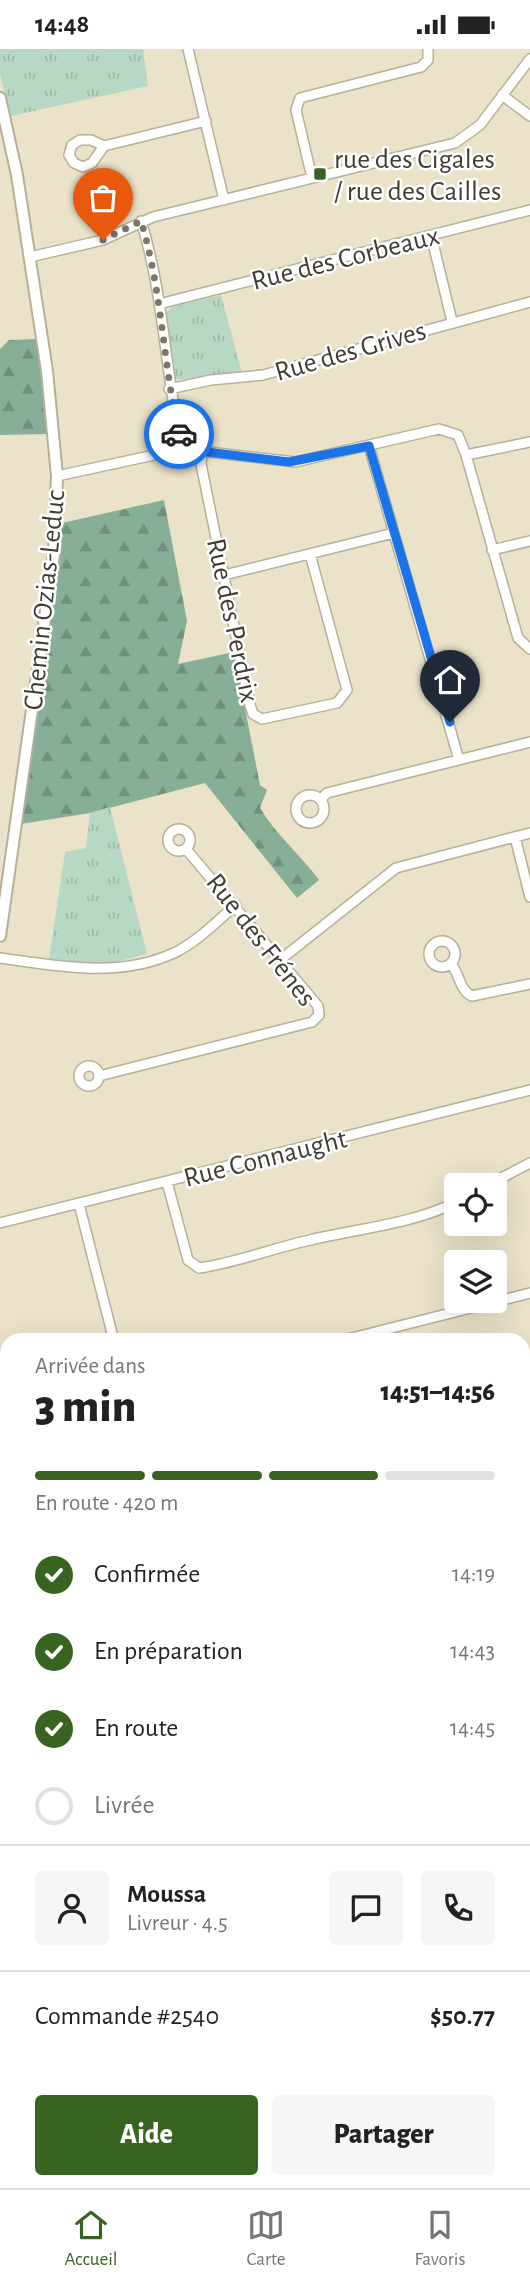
<!DOCTYPE html>
<html lang="fr">
<meta charset="utf-8">
<style>
body{margin:0;font-family:"Alegreya Sans",sans-serif;background:#f6f6f6;color:#222;height:100vh;display:flex;flex-direction:column;font-size:26px;white-space:nowrap}
*{box-sizing:border-box;margin:0}
p{font-size:23px;color:#767676}
.icon{flex:none;width:38px;height:38px;fill:none;stroke:currentColor;stroke-width:2;stroke-linecap:round;stroke-linejoin:round}
.map{position:relative;flex:1;overflow:hidden}
.details{position:absolute;left:0px;top:1284px;width:530px;height:856px;display:flex;flex-direction:column;background:#fff;border-radius:21px 21px 0 0;box-shadow:0 7px 28px #0002}
.details>*{flex:none}
.fabs{position:absolute;left:444px;top:1124px;display:grid;gap:14px}
.fabs a{display:grid;place-items:center;width:63px;height:63px;border-radius:7px;background:#fff;box-shadow:0 7px 28px #0002;font-size:35px}
.pin{position:absolute;display:grid;place-items:center;width:60px;height:60px;color:#fff;margin:-72px -30px;border-radius:50% 50% 50% 0;rotate:-45deg;box-shadow:0 0 7px #0007}
.pin .icon{rotate:45deg}
.courier{position:absolute;display:grid;place-items:center;width:70px;height:70px;margin:-35px;border:5px solid #1a73e8;border-radius:50%;background:#fff;color:#222;box-shadow:0 2px 9px #0007}
.summary em{font-style:normal;font-weight:800}
.summary div{display:flex;flex-direction:column-reverse}
.summary{display:flex;align-items:center;justify-content:space-between;height:119px;padding:0 35px}
h1{font-size:46px;font-weight:800;line-height:52px}
.bar{display:grid;grid-template-columns:repeat(4,1fr);gap:10px 7px;align-content:center;height:84px;padding:0 35px}
.bar i{height:9px;border-radius:5px;background:#e0e0e0}
.bar .active{background:#386320}
.bar p{grid-column:span 4}
.line{display:flex;align-items:center;gap:18px;padding:0 35px;border-top:2px solid #e0e0e0}
.line div{flex:1}
.round{display:grid;place-items:center;flex:none;width:74px;height:74px;border-radius:7px;background:#f6f6f6}
ol{padding:0 35px;list-style:none}
li{display:flex;align-items:center;gap:21px;height:77px}
li p{margin-inline-start:auto}
li .icon{padding:7px;border-radius:50%;background:#386320;color:#fff;stroke-width:4}
li:last-child{color:#767676}
li i{width:38px;height:38px;border:4px solid #e0e0e0;border-radius:50%}
.primary-button{display:flex;gap:14px;margin-top:auto;padding:14px 35px}
.primary-button a{flex:1;height:80px;border-radius:7px;background:#386320;color:#fff;font-size:28px;font-weight:800;line-height:80px;text-align:center}
.primary-button a+a{background:#f6f6f6;color:#222}
.status{display:flex;justify-content:space-between;align-items:center;height:49px;padding:0 35px;background:#fff;direction:ltr}
.status svg{height:19px;fill:currentColor}
.menu{display:flex;justify-content:space-around;align-items:center;height:98px;border-top:2px solid #e0e0e0;background:#fff;font-size:19px;color:#767676}
.menu a{display:grid;justify-items:center;gap:4px}
.menu .active{color:#386320}
.map>svg:first-child{display:block}
</style>
<div class="status"><b>14:48</b><svg viewBox="0 0 49 12"><path d="M0 12V9h3v3zM5 12V6h3v6zM10 12V3h3v9zM15 12V0h3v12zM26 1h20v11H26zM47 4h2v5h-2z"/></svg></div>
<div class="map">
<svg width="530" height="2139" viewBox="0 0 530 2139">
<defs>
<pattern id="forest-firs" width="22" height="20" patternUnits="userSpaceOnUse" patternTransform="scale(1.75)"><rect width="22" height="20" fill="#87af98"/><path d="M5 1l3.5 6h-7zM16 11l3.5 6h-7z" fill="#70907d"/></pattern>
<pattern id="park-tufts" width="24" height="20" patternUnits="userSpaceOnUse" patternTransform="scale(1.75)"><rect width="24" height="20" fill="#b7d8c4"/><path d="M3 7l-1-3M5 7V3M7 7l1-3M15 17l-1-3M17 17v-4M19 17l1-3" fill="none" stroke="#9ebaa9"/></pattern>
</defs>
<rect width="100%" height="100%" fill="#eae2c9"/>
<path fill="url(#forest-firs)" d="M 36,290 L 49,385 L 0,386 L 0,300 L 9,291 Z
M 164,451 L 187,572 L 178,615 L 234,603 L 260,736 L 267,741 L 260,759 C 277,787 300,805 319,831 L 297,849 L 205,734 L 90,764 L 21,775 L 62,474 Z"/>
<path fill="url(#park-tufts)" d="M 0,0 L 143,0 L 148,37 L 11,67 L 0,26 Z
M 221,246 L 242,324 C 226,324 187,334 175,329 L 166,264 L 172,258 Z
M 110,758 L 147,905 L 104,916 L 49,910 L 65,803 L 86,799 L 90,764 Z"/>
<g fill="none" stroke-linecap="round" stroke-linejoin="round">
<path stroke="#96c2d6" stroke-width="2.5" d="M 0,1328 L 7,1332
M 523,1466 L 530,1463"/>
<defs>
<path id="minor" d="M 188,0 L 224,151
M 502,46 L 530,67
M 80,91 L 91,91 L 104,97 L 92,114 L 83,118 L 74,114 L 69,106 L 72,96 Z
M 104,97 L 206,72
M 312,129 L 296,61 L 300,49 L 421,18 L 428,11 L 428,0
M 141,172 C 164,245 165,325 182,400
M 431,186 L 452,272
M 30,208 L 103,191 L 153,168 L 455,94 L 480,76 L 530,10
M 159,255 L 530,161
M 169,340 L 211,331 L 263,326 L 530,253
M 369,397 L 459,711
M 202,402 L 201,415 L 250,656 L 253,665 L 262,670 L 337,654 L 347,641 L 310,505
M 466,406 L 518,589 L 530,600
M 57,427 L 182,400 L 295,413 L 439,380 L 458,386 L 466,406 L 530,393
M 492,501 L 530,492
M 224,526 L 394,484
M296 760a14 14 0 1 1 28 0a14 14 0 1 1-28 0Z
M 321,750 L 327,744 L 530,693
M168 791a11 11 0 1 1 22 0a11 11 0 1 1-22 0Z
M 515,788 L 530,848
M429 905a13 13 0 1 1 26 0a13 13 0 1 1-26 0Z
M 0,909 C 58,917 120,930 176,903 C 198,892 217,872 236,856
M 280,911 L 396,819 L 530,784
M 451,915 C 460,925 459,941 472,947 L 530,935
M79 1027a10 10 0 1 1 20 0a10 10 0 1 1-20 0Z
M 99,1027 L 312,973 L 319,966 L 318,957 L 186,800
M 167,1133 L 188,1211 L 199,1219 C 236,1214 273,1199 310,1191 C 360,1179 409,1176 457,1153
M 488,1136 L 530,1114
M 79,1155 L 114,1292
M 0,1174 L 530,1041
M 340,1292 L 530,1244
M 523,1385 L 530,1384
M 0,1475 L 7,1473
M 523,1546 L 530,1548
M 523,1643 L 530,1645
M 0,1698 L 7,1696
M 523,1736 L 530,1738
M 523,1764 L 530,1765
M 0,1791 L 7,1789
M 523,1826 L 530,1807
M 0,1881 L 7,1879
M 523,1952 L 530,1949
M 0,1978 L 7,1976
M 523,2025 L 530,2052
M 0,2092 L 7,2090
M 211,2133 L 216,2139
M 260,2139 L 266,2133"/>
<path id="tertiary" d="M 0,49 L 17,126 L 47,322 L 57,427 L 54,505 L 0,887"/>
</defs>
<use href="#minor" stroke="#b7b098" stroke-width="12"/>
<use href="#tertiary" stroke="#b7b098" stroke-width="14"/>
<use href="#minor" stroke="#fff" stroke-width="9"/>
<use href="#tertiary" stroke="#fff" stroke-width="10"/>
</g>
<g fill="none" stroke-linecap="round" stroke-linejoin="round">
<path stroke="#7c7768" stroke-width="7" stroke-dasharray="0 12.6" d="M 103,191 L 141,172 C 162,241 163,315 179,385"/>
<path stroke="#1a73e8" stroke-width="9" d="M 179,385 L 182,400 L 289,413 L 369,397 L 450,673"/>
</g>
<rect fill="#386320" stroke="#fff" stroke-width="2.5" x="313" y="118" width="14" height="14" rx="3.5"/>
<g text-anchor="middle" stroke-width="5" stroke-linejoin="round" paint-order="stroke">
<g font-size="28" fill="#403d33" stroke="#fff" text-anchor="start">
<text x="334" y="119">rue des Cigales<tspan x="334" dy="32">/ rue des Cailles</tspan></text>
</g>
<g font-size="28" fill="#403d33" stroke="#fff">
<text transform="translate(345 208) rotate(-14)" y="10">Rue des Corbeaux</text>
<text transform="translate(350 301) rotate(-16)" y="10">Rue des Grives</text>
<text transform="translate(43 551) rotate(-84)" y="10">Chemin Ozias-Leduc</text>
<text transform="translate(234 571) rotate(78)" y="10">Rue des Perdrix</text>
<text transform="translate(262 890) rotate(52)" y="10">Rue des Frénes</text>
<text transform="translate(265 1108) rotate(-14)" y="10">Rue Connaught</text>
</g>
</g>
</svg>
<div class="fabs">
<a><svg class="icon" aria-label="locate" viewBox="0 0 24 24"><circle cx="12" cy="12" r="6"/><path d="M12 2v4M12 18v4M2 12h4M18 12h4"/></svg></a>
<a><svg class="icon" aria-label="layers" viewBox="0 0 24 24"><path d="M12 4l9 5-9 5-9-5zM3 14l9 5 9-5"/></svg></a>
</div>
<div class="pin" style="left:103px;top:191px;background:#ea580c"><svg class="icon" aria-label="bag" viewBox="0 0 24 24"><path d="M5 8h14l-1 12H6zM9 8a3 3 0 0 1 6 0"/></svg></div>
<div class="pin" style="left:450px;top:673px;background:#1f2937"><svg class="icon" aria-label="home" viewBox="0 0 24 24"><path d="M3 11l9-7 9 7M6 9v11h12V9"/></svg></div>
<div class="courier" style="left:179px;top:385px"><svg class="icon" aria-label="car" viewBox="0 0 24 24"><path d="M5 17H2v-5l4-1 3-4h7l3 4 3 1v5h-3M9 17h6M6 11h13"/><circle cx="7" cy="17" r="2"/><circle cx="17" cy="17" r="2"/></svg></div>
<section class="details">
<div class="summary"><div><h1>3 min</h1><p>Arrivée dans</p></div><em>14:51–14:56</em></div>
<div class="bar"><i class="active"></i><i class="active"></i><i class="active"></i><i></i><p>En route · 420 m</p></div>
<ol>
<li><svg class="icon" aria-label="check" viewBox="0 0 24 24"><path d="M5 12l5 5 9-10"/></svg>Confirmée<p>14:19</p></li>
<li><svg class="icon" aria-label="check" viewBox="0 0 24 24"><path d="M5 12l5 5 9-10"/></svg>En préparation<p>14:43</p></li>
<li><svg class="icon" aria-label="check" viewBox="0 0 24 24"><path d="M5 12l5 5 9-10"/></svg>En route<p>14:45</p></li>
<li><i></i>Livrée</li>
</ol>
<div class="line" style="height:126px"><a class="round"><svg class="icon" aria-label="person" viewBox="0 0 24 24"><circle cx="12" cy="8" r="4"/><path d="M4 21q1-7 8-7t8 7"/></svg></a><div><b>Moussa</b><p>Livreur · 4.5</p></div><a class="round"><svg class="icon" aria-label="chat" viewBox="0 0 24 24"><path d="M4 5h16v11H9l-5 4z"/></svg></a><a class="round"><svg class="icon" aria-label="phone" viewBox="0 0 24 24"><path d="M5 4h4l2 5-3 2q2 4 5 5l2-3 5 2v4C11 20 4 13 5 4z"/></svg></a></div>
<div class="line" style="height:91px"><div>Commande #2540</div><b>$50.77</b></div>
<div class="primary-button"><a>Aide</a><a>Partager</a></div>
</section>
</div>
<nav class="menu">
<a class="active"><svg class="icon" aria-label="home" viewBox="0 0 24 24"><path d="M3 11l9-7 9 7M6 9v11h12V9"/></svg>Accueil</a>
<a><svg class="icon" aria-label="map" viewBox="0 0 24 24"><path d="M3 6l6-2 6 2 6-2v14l-6 2-6-2-6 2zM9 4v14M15 6v14"/></svg>Carte</a>
<a><svg class="icon" aria-label="saved" viewBox="0 0 24 24"><path d="M7 4h10v16l-5-4-5 4z"/></svg>Favoris</a>
</nav>
